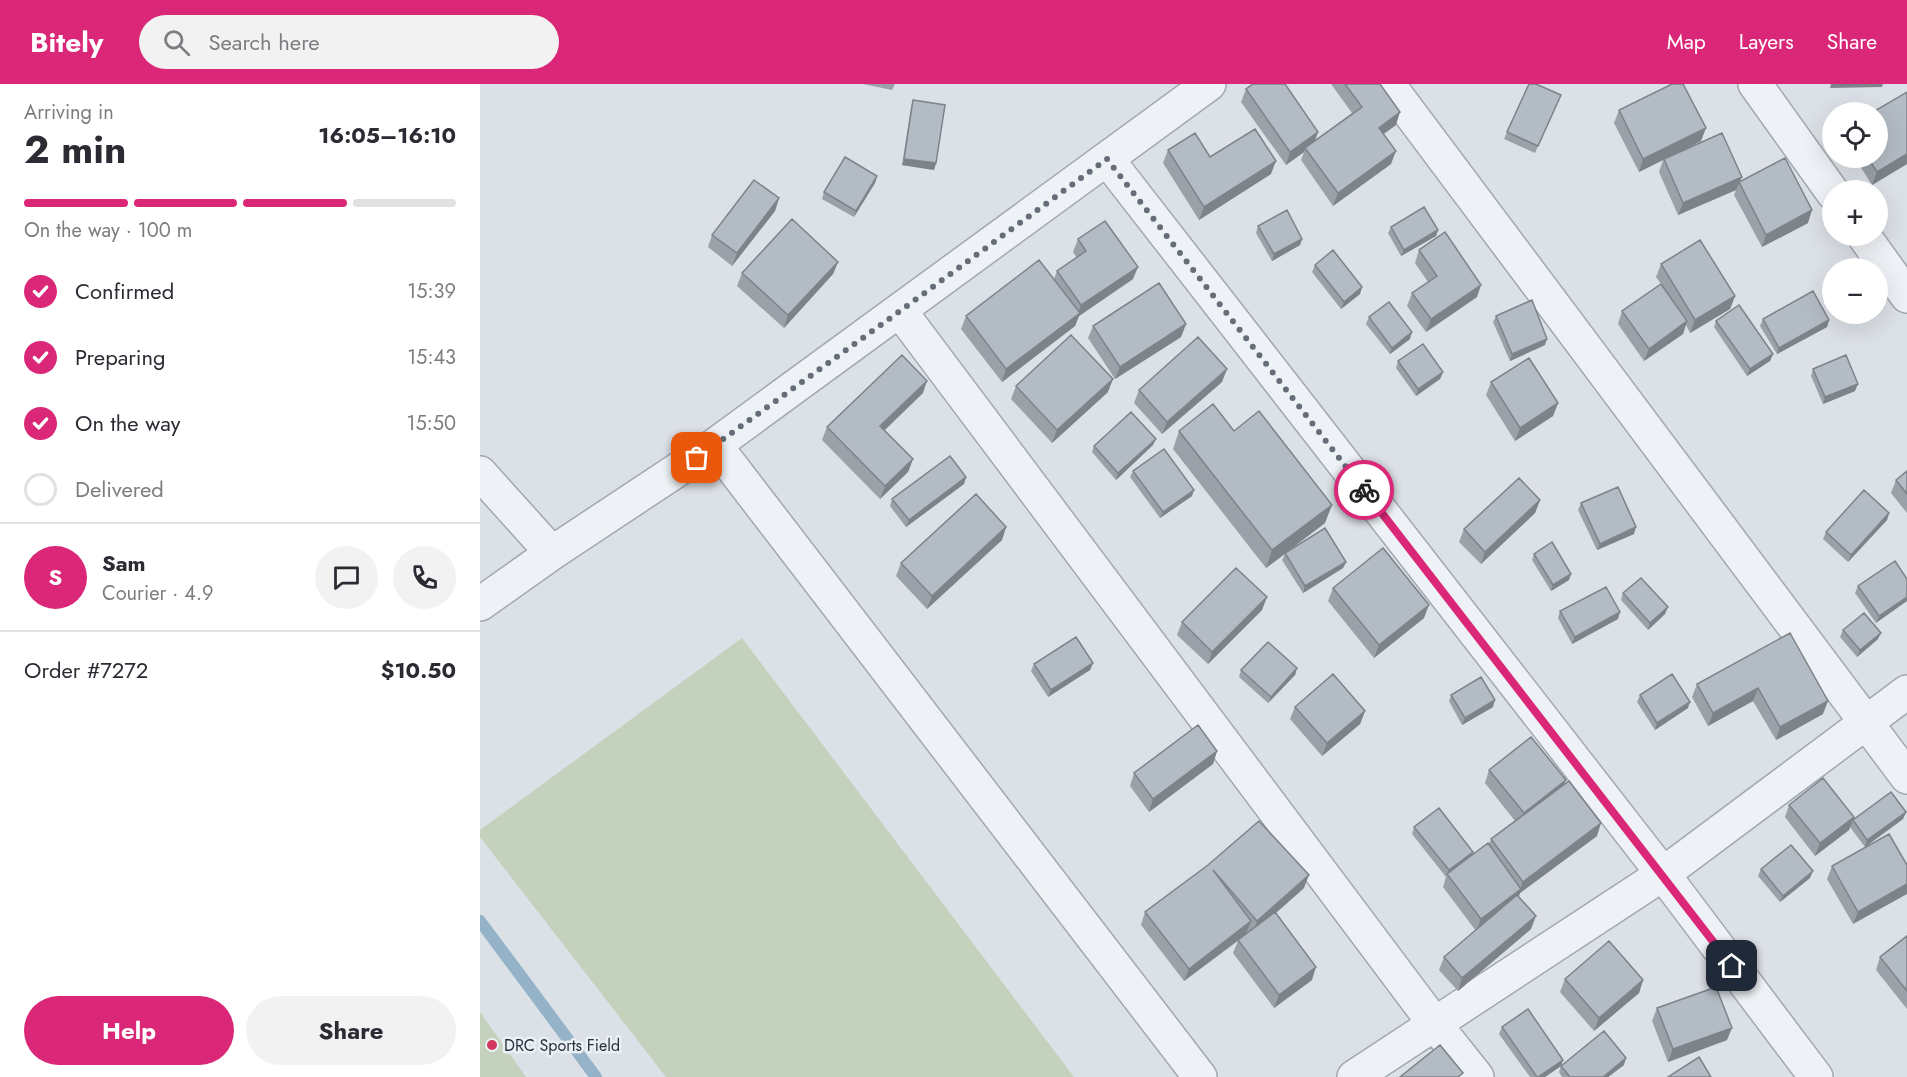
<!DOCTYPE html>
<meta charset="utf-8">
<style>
body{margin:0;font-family:Jost,sans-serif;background:#f2f2f3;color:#2b2b33;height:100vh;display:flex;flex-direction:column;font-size:22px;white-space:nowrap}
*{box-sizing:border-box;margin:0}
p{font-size:20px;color:#7c7c81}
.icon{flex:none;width:33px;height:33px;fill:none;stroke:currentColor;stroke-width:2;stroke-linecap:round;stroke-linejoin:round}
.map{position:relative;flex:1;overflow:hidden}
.side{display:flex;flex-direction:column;background:#fff;width:480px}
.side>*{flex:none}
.tools{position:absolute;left:1342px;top:18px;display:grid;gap:12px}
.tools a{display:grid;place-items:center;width:66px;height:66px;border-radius:50%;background:#fff;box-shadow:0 6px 24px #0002;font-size:30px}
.pin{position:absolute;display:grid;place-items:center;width:51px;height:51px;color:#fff;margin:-26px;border-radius:12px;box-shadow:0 3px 9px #0006}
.courier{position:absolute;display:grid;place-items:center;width:60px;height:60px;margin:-30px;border:4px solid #db2777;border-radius:50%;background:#fff;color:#222;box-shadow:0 2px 8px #0007}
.head em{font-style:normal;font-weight:700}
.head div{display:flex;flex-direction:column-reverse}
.head{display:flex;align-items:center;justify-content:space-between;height:102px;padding:0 24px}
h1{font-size:39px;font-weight:700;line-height:45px}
.bar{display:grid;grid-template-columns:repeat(4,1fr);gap:9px 6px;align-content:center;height:72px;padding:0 24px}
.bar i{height:8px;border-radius:4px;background:#e1e1e2}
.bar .on{background:#db2777}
.bar p{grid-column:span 4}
.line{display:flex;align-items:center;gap:15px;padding:0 24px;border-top:2px solid #e1e1e2}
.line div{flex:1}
.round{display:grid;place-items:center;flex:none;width:63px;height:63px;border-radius:32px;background:#f2f2f3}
ol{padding:0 24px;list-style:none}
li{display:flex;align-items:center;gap:18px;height:66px}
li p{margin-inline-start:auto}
li .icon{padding:6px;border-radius:50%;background:#db2777;color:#fff;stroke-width:4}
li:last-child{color:#7c7c81}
li i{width:33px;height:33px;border:3px solid #e1e1e2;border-radius:50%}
.action{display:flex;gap:12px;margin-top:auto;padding:12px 24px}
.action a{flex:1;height:69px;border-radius:36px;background:#db2777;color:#fff;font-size:24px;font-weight:700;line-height:69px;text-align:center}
.action a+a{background:#f2f2f3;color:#2b2b33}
header{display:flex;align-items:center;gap:36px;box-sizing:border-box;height:84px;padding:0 30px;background:#db2777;color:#fff}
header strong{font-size:28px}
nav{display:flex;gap:33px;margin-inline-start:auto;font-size:21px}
.search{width:420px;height:54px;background:#f2f2f3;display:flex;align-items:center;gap:15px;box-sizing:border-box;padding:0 21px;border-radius:33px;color:#7c7c81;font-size:22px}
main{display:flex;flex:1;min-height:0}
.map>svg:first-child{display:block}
</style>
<header>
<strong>Bitely</strong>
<div class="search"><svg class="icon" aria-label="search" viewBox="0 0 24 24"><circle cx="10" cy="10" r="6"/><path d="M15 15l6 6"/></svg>Search here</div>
<nav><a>Map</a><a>Layers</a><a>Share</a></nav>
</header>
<main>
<section class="side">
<div class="head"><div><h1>2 min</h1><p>Arriving in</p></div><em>16:05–16:10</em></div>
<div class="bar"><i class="on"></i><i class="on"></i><i class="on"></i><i></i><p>On the way · 100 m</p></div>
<ol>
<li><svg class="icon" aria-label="check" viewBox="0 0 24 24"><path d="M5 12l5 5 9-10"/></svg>Confirmed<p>15:39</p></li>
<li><svg class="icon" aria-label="check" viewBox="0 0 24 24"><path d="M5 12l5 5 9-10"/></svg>Preparing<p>15:43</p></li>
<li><svg class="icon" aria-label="check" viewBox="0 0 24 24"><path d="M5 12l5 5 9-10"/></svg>On the way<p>15:50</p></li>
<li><i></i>Delivered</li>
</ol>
<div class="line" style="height:108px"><b class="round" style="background:#db2777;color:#fff">S</b><div><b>Sam</b><p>Courier · 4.9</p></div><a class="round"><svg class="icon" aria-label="chat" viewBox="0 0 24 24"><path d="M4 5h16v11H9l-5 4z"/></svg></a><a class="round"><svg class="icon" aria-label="phone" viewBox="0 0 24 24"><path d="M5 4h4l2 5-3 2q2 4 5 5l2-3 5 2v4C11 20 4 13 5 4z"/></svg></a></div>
<div class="line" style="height:78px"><div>Order #7272</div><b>$10.50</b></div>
<div class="action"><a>Help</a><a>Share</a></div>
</section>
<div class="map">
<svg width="1427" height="993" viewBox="0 0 1427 993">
<rect width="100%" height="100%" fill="#dce1e7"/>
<path fill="#c4d1bc" d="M 262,554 L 594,993 L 186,993 L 0,753 L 0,746 Z
M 0,928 L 46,993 L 0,993 Z"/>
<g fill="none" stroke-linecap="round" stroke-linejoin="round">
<path stroke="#94b3c9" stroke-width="12" d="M 0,837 L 116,993"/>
<defs>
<path id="minor" d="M 908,0 L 1427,693
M 1275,0 L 1353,109
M 627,75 L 1183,790 L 1336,993
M 1384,152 L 1427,212
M 420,227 L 954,939 L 997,993
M 235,361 L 720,993
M 0,389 L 72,469
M 0,520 L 72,469 L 235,361 L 729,0
M 874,993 L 1183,790 L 1427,608"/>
</defs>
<use href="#minor" stroke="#a1a8b1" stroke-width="36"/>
<use href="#minor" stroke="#eef1f5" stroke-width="33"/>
</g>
<path fill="#9aa1a9" d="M 383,0 L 415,0 L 412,6 Z
M 851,0 L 900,0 L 916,41 L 903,50 L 911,80 L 853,122 L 821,76 L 824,68 L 806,81 L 761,18 L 766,5 L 835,56 L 872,29 Z
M 1427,8 L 1427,80 L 1392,101 L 1375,74 L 1398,74 Z
M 1081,11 L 1055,69 L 1024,55 L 1027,48 Z
M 433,16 L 456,79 L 454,86 L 422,81 L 431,23 Z
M 1139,26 L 1221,57 L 1199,68 L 1260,98 L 1328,139 L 1282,163 L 1254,111 L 1256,106 L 1198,131 L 1179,88 L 1183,76 L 1159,88 L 1134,39 Z
M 688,66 L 730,73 L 791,90 L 719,136 L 683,79 Z
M 397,92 L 395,99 L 374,133 L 342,115 L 344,108 Z
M 299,114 L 295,127 L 252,182 L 228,163 L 232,151 Z
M 778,142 L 822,155 L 820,161 L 792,177 L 776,149 Z
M 911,143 L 958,146 L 956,152 L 921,172 L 908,149 Z
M 598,155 L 653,195 L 599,232 L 595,242 L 522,298 L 481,245 L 486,232 L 574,195 L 577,187 L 597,174 L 593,168 Z
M 939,166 L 997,213 L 946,248 L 927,222 L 932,209 L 948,198 L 935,179 Z
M 358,178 L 353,190 L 304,244 L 257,202 L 262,189 Z
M 1181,180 L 1255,212 L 1250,225 L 1210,249 L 1206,241 L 1203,250 L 1164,277 L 1138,240 L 1142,227 L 1181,200 L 1176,193 Z
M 835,181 L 882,203 L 880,210 L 861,225 L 832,188 Z
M 1016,232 L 1065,261 L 1030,277 L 1013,238 Z
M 889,233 L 930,255 L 910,270 L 886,240 Z
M 1283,235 L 1349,236 L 1347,243 L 1297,270 L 1280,242 Z
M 1236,237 L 1293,270 L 1290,277 L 1267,292 L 1234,243 Z
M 706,240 L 701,253 L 635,295 L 608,254 L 613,242 Z
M 918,277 L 963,288 L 960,295 L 936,312 L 916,284 Z
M 1333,285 L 1375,307 L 1343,320 L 1331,292 Z
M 742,298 L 682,350 L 654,319 L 659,306 Z
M 1011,298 L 1078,319 L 1073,332 L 1035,357 L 1006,311 Z
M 536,302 L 628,308 L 572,359 L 531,315 Z
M 443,309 L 404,347 L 433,375 L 428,388 L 400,415 L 342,356 L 347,343 Z
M 699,347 L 754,347 L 845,439 L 805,469 L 866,478 L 863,484 L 823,509 L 802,476 L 805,470 L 786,484 L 693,365 Z
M 673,361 L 636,396 L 612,368 L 614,362 Z
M 653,387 L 712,412 L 680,434 L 650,393 Z
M 1427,387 L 1427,429 L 1411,409 L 1416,396 Z
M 486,393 L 484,400 L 426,443 L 410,422 L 412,415 Z
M 1060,416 L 1055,429 L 1001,480 L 979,458 L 984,445 Z
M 1101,419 L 1154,450 L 1117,466 L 1098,426 Z
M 1409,429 L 1407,436 L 1368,478 L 1343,455 L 1346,448 Z
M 526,443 L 522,456 L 447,525 L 416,492 L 421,479 Z
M 1054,470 L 1089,496 L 1071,507 L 1052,476 Z
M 1427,495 L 1396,539 L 1375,509 L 1378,502 Z
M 853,504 L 944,534 L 894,574 L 848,517 Z
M 1143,509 L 1185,530 L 1168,546 L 1141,516 Z
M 782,526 L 728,580 L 697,551 L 702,538 Z
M 1080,527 L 1138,535 L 1092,560 L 1078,534 Z
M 1363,546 L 1398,555 L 1377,573 L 1360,553 Z
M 1310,549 L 1343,630 L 1296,656 L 1273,617 L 1228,642 L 1212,613 L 1217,600 Z
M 613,579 L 610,586 L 568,613 L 551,587 L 554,580 Z
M 817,584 L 815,591 L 788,619 L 759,593 L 761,586 Z
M 971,611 L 1013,623 L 982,641 L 969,617 Z
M 1160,611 L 1208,624 L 1175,646 L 1157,618 Z
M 815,623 L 885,627 L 880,640 L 842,672 L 810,635 Z
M 737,667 L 733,680 L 669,728 L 650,702 L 654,689 Z
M 1009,686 L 1086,696 L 1084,701 L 1117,752 L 1040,809 L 1039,812 L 1051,845 L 978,907 L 959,886 L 964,873 L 996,847 L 963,803 L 966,793 L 932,750 L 934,743 L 992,772 L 1009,760 L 1011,755 L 1035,737 L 1005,699 Z
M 1309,721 L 1374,733 L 1369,746 L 1335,772 L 1305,733 Z
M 1426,728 L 1423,735 L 1385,763 L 1370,743 L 1373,736 Z
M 728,781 L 824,804 L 796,829 L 832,896 L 794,924 L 753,869 L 758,857 L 704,897 L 661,841 L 665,828 Z
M 1427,781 L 1373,840 L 1347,795 L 1352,782 Z
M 1281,785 L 1330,794 L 1300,818 L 1278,792 Z
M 1427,852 L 1427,925 L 1396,886 L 1400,873 Z
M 1085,895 L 1163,896 L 1159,909 L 1114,947 L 1080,908 Z
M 1177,924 L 1247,956 L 1188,978 L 1172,937 Z
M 1022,943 L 1083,976 L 1081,982 L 1065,993 L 1050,993 L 1019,950 Z
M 1144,981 L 1128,993 L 1082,993 L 1079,988 L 1081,982 Z"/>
<path fill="#7d8389" d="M 1351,0 L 1403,0 L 1402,3 L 1350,4 Z
M 920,28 L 916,41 L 894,57 L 899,44 Z
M 1226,44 L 1221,57 L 1159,88 L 1163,75 Z
M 838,48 L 834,60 L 825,64 L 824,68 L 806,81 L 810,68 Z
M 916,67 L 911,80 L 853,122 L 858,109 Z
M 1427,70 L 1427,80 L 1392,101 L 1397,88 Z
M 424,75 L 456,79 L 454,86 L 422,81 Z
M 796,77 L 791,90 L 719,136 L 724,123 Z
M 397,92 L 395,99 L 374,133 L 376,127 Z
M 1262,93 L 1256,106 L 1198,131 L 1203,119 Z
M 299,114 L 295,127 L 252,182 L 257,169 Z
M 1332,126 L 1328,139 L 1282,163 L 1286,151 Z
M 958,146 L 956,152 L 921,172 L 924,166 Z
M 822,155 L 820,161 L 792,177 L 794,170 Z
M 358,178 L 353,190 L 304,244 L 308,231 Z
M 658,183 L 653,195 L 599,232 L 595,242 L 522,298 L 526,285 L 597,231 L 601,221 Z
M 1001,201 L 997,213 L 946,248 L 951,235 Z
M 882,203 L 880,210 L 861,225 L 864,218 Z
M 1255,212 L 1250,225 L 1210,249 L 1215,236 Z
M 1349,236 L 1347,243 L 1297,270 L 1299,264 Z
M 1207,237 L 1203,250 L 1164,277 L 1169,265 Z
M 706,240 L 701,253 L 635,295 L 640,283 Z
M 932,248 L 930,255 L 910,270 L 912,264 Z
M 1067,255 L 1065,261 L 1030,277 L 1032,270 Z
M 1293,270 L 1290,277 L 1267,292 L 1270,285 Z
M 747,285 L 742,298 L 682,350 L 687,338 Z
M 963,288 L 960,295 L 936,312 L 938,305 Z
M 633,295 L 628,308 L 572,359 L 577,346 Z
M 447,297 L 443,309 L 395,355 L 400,342 Z
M 1378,300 L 1375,307 L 1343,320 L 1345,313 Z
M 1078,319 L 1073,332 L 1035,357 L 1040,344 Z
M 676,355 L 673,361 L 636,396 L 638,389 Z
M 433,375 L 428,388 L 400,415 L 405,402 Z
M 486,393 L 484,400 L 426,443 L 429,436 Z
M 714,406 L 712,412 L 680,434 L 683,428 Z
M 1060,416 L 1055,429 L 1001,480 L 1005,468 Z
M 852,421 L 845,439 L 786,484 L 792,466 Z
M 1409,429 L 1407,436 L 1368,478 L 1371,471 Z
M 526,443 L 522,456 L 447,525 L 452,512 Z
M 1156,443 L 1154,450 L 1117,466 L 1120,460 Z
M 866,478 L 863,484 L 823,509 L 825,502 Z
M 1091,490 L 1089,496 L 1071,507 L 1073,501 Z
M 787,513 L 782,526 L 728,580 L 732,568 Z
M 1427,513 L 1427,517 L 1396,539 L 1399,532 Z
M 949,521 L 944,534 L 894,574 L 899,561 Z
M 1188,523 L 1185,530 L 1168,546 L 1170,539 Z
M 1140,528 L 1138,535 L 1092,560 L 1095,553 Z
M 1401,549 L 1398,555 L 1377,573 L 1380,566 Z
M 613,579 L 610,586 L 568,613 L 571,606 Z
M 817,584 L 815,591 L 788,619 L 791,613 Z
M 1278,604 L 1273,617 L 1228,642 L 1233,629 Z
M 1015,616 L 1013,623 L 982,641 L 985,634 Z
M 1348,617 L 1343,630 L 1296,656 L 1300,643 Z
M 1210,618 L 1208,624 L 1175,646 L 1177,639 Z
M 885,627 L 880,640 L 842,672 L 847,659 Z
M 737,667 L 733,680 L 669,728 L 673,715 Z
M 1086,696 L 1081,708 L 1039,742 L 1044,729 Z
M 1426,728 L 1423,735 L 1385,763 L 1387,756 Z
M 1374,733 L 1369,746 L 1335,772 L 1340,759 Z
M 1121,739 L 1117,752 L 1040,809 L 1037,817 L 996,847 L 1001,835 L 1040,806 L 1043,798 Z
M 993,768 L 991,774 L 968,790 L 969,786 Z
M 1333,787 L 1330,794 L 1300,818 L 1303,812 Z
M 829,791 L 824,804 L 773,849 L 777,837 Z
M 1427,800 L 1427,810 L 1373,840 L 1378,828 Z
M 1056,832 L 1051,845 L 978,907 L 982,894 Z
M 771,837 L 766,850 L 704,897 L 709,885 Z
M 836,883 L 832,896 L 794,924 L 799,911 Z
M 1163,896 L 1159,909 L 1114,947 L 1119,934 Z
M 1252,944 L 1247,956 L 1188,978 L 1193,965 Z
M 1146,974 L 1144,981 L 1128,993 L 1123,993 Z
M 1083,976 L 1081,982 L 1065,993 L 1058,993 Z"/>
<path fill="#b3bbc4" stroke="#7d8389" stroke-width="1.5" d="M 773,0 L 805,0 L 838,48 L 810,68 L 766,5 Z
M 865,0 L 900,0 L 920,28 L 899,44 L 916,67 L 858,109 L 825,64 L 882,23 Z
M 1049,0 L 1056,0 L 1081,11 L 1058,62 L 1027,48 Z
M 1192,0 L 1203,0 L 1226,44 L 1163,75 L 1139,26 Z
M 1427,8 L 1427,70 L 1397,88 L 1388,74 L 1398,74 L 1398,28 L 1393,28 Z
M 433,16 L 465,21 L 456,79 L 424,75 Z
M 775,45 L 796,77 L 724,123 L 688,66 L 715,49 L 730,73 Z
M 1242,49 L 1262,93 L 1203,119 L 1184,75 Z
M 365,73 L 397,92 L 376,127 L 344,108 Z
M 1305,74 L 1332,126 L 1286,151 L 1259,98 Z
M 274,96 L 299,114 L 257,169 L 232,151 Z
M 944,123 L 958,146 L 924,166 L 911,143 Z
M 807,126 L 822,155 L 794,170 L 778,142 Z
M 312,135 L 358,178 L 308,231 L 262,189 Z
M 625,137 L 658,183 L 601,221 L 577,187 L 606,167 L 598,155 Z
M 965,148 L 1001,201 L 951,235 L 932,209 L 957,192 L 939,166 Z
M 1220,156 L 1255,212 L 1215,236 L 1181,180 Z
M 853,166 L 882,203 L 864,218 L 835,181 Z
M 559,176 L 600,229 L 526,285 L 486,232 Z
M 679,199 L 706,240 L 640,283 L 613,242 Z
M 1181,200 L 1207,237 L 1169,265 L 1142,227 Z
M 1333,207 L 1349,236 L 1299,264 L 1283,235 Z
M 1052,216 L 1067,255 L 1032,270 L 1016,232 Z
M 909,218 L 932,248 L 912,264 L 889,233 Z
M 1259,221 L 1293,270 L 1270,285 L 1236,237 Z
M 591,251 L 633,295 L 577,346 L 536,302 Z
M 718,253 L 747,285 L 687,338 L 659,306 Z
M 943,260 L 963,288 L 938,305 L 918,277 Z
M 422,271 L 447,297 L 400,342 L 433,375 L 405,402 L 347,343 Z
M 1366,271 L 1378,300 L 1345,313 L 1333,285 Z
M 1049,274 L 1078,319 L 1040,344 L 1011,298 Z
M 733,320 L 754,347 L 779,327 L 852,421 L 792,466 L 699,347 Z
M 651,328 L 676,355 L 638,389 L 614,362 Z
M 684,365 L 714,406 L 683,428 L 653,387 Z
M 470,372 L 486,393 L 429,436 L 412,415 Z
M 1427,387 L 1427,410 L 1416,396 Z
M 1039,394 L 1060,416 L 1005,468 L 984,445 Z
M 1138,403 L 1156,443 L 1120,460 L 1101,419 Z
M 1384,406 L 1409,429 L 1371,471 L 1346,448 Z
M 496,410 L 526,443 L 452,512 L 421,479 Z
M 845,444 L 866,478 L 825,502 L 805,469 Z
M 1072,458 L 1091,490 L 1073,501 L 1054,470 Z
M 903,464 L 949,521 L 899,561 L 853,504 Z
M 1415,477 L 1427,495 L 1427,513 L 1399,532 L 1378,502 Z
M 756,484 L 787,513 L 732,568 L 702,538 Z
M 1161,494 L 1188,523 L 1170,539 L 1143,509 Z
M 1126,503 L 1140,528 L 1095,553 L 1080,527 Z
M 1384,529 L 1401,549 L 1380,566 L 1363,546 Z
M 1310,549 L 1348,617 L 1300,643 L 1278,604 L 1233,629 L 1217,600 Z
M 596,553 L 613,579 L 571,606 L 554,580 Z
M 788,558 L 817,584 L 791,613 L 761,586 Z
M 853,590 L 885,627 L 847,659 L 815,623 Z
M 1192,590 L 1210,618 L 1177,639 L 1160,611 Z
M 1001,593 L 1015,616 L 985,634 L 971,611 Z
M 718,641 L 737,667 L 673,715 L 654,689 Z
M 1051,653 L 1086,696 L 1044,729 L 1009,686 Z
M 1343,694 L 1374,733 L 1340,759 L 1309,721 Z
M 1089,697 L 1121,739 L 1043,798 L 1011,755 Z
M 1411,708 L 1426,728 L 1387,756 L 1373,736 Z
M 959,724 L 993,768 L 969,786 L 934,743 Z
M 779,737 L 829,791 L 777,837 L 733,786 L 771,837 L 709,885 L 665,828 L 728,781 Z
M 1409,750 L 1427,781 L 1427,800 L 1378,828 L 1352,782 Z
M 1008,759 L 1041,805 L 1001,835 L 967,790 Z
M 1311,761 L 1333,787 L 1303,812 L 1281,785 Z
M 1037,811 L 1056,832 L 982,894 L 964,873 Z
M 795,828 L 836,883 L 799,911 L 758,856 Z
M 1427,852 L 1427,907 L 1400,873 Z
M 1129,857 L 1163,896 L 1119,934 L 1085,895 Z
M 1236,903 L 1252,944 L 1193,965 L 1177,924 Z
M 1048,925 L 1083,976 L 1058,993 L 1057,993 L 1022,943 Z
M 1124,947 L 1146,974 L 1123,993 L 1090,993 L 1081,982 Z
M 960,961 L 983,989 L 978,993 L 920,993 Z
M 1219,973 L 1231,993 L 1188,993 Z"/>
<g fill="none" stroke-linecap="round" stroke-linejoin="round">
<path stroke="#656e78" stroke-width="6" stroke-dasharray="0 10.8" d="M 217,374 L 420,227 L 627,75 L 884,406"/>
<path stroke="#db2777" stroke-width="8" d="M 884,406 L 1252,882"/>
</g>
<circle fill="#d43860" stroke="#ebf0f5" stroke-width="2" cx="12" cy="961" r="6"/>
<g text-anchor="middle" stroke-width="5" stroke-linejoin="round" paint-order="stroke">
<g font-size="16" fill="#25303d" stroke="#ebf0f5" text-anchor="start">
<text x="24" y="967">DRC Sports Field</text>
</g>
</g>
</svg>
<div class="tools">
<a><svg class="icon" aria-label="locate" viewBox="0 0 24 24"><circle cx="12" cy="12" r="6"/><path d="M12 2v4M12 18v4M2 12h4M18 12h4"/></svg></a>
<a>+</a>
<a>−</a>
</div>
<div class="pin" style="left:217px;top:374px;background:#ea580c"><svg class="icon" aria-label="bag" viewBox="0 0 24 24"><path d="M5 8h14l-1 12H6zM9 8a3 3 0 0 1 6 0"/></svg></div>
<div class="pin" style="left:1252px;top:882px;background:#1f2937"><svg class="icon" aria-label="home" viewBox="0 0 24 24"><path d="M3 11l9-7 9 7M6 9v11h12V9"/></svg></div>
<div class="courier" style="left:884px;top:406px"><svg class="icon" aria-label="bike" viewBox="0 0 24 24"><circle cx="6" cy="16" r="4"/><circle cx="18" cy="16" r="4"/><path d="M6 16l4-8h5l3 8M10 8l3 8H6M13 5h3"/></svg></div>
</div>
</main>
